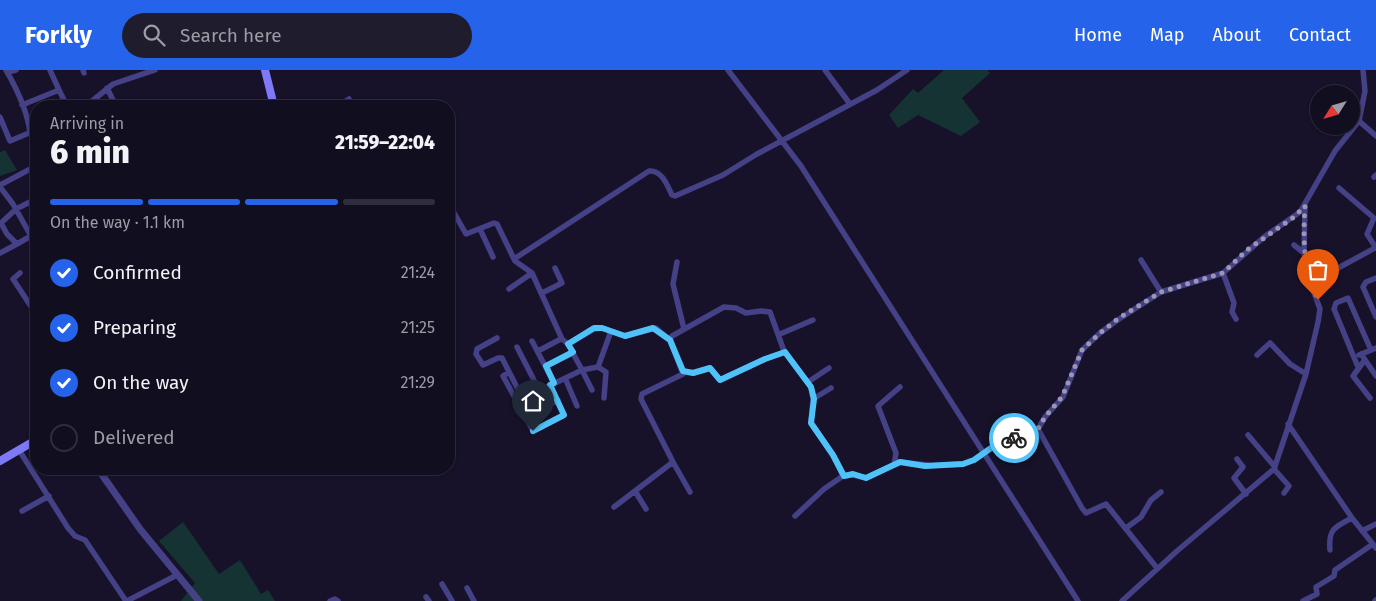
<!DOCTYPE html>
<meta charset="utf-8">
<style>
body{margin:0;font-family:"Fira Sans",sans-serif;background:#1e1c2d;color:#f1f3f6;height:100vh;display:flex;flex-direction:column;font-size:19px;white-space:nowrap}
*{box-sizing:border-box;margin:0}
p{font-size:16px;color:#9c9ca5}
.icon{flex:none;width:28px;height:28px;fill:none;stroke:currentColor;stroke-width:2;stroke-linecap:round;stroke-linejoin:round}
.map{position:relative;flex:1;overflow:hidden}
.side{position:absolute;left:30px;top:30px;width:425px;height:375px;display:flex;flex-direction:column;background:#110e20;border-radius:20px;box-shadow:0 1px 4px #0004,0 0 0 1px #302e3e}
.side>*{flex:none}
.needle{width:32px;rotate:233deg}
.tools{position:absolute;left:1310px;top:15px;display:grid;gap:10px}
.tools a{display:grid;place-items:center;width:50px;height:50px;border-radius:50%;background:#110e20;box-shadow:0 1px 4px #0004,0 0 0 1px #302e3e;font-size:25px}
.pin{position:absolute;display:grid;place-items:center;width:42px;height:42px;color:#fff;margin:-51px -21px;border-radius:50% 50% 50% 0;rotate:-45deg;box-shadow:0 0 5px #0007}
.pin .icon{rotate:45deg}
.courier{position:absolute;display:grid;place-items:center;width:50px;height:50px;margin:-25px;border:4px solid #4fc3f7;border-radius:50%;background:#fff;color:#222;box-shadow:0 1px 6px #0007}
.summary em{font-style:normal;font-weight:800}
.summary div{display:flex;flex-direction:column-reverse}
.summary{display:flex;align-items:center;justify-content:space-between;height:85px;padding:0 20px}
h1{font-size:32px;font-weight:800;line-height:38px}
.bar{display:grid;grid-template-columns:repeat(4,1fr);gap:8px 5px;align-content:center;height:60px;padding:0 20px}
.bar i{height:6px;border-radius:4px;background:#302e3e}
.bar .on{background:#2563eb}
.bar p{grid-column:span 4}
ol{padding:0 20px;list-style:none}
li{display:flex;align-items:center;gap:15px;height:55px}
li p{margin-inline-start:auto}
li .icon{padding:5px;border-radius:50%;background:#2563eb;color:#fff;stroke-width:4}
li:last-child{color:#9c9ca5}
li i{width:28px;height:28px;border:2px solid #302e3e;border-radius:50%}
header{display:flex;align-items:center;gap:30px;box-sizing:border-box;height:70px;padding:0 25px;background:#2563eb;color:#fff}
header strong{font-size:24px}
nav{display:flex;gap:28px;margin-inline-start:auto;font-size:18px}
.search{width:350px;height:45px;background:#1e1c2d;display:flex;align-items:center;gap:12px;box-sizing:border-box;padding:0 18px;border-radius:28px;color:#9c9ca5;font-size:19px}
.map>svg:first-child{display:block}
</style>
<header>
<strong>Forkly</strong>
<div class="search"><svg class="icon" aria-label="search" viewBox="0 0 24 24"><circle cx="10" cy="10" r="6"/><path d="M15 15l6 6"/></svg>Search here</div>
<nav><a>Home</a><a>Map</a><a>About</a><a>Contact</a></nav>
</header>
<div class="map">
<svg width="1376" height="531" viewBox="0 0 1376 531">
<rect width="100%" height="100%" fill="#17122a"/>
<path fill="#163333" d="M 944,0 L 987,0 L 990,3 L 962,28 L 980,52 L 961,66 L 918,45 L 898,58 L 889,45 L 913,19 L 918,23 Z
M 5,80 L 17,100 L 0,106 L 0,82 Z
M 183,452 L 219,504 L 240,490 L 261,524 L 268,520 L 275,531 L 181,531 L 195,513 L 159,471 Z"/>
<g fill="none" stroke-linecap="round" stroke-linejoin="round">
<path stroke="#444186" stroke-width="5.5" d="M 6,0 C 17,19 27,40 30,62
M 50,0 L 59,20
M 83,0 L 84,3
M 728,0 L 801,96 L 1078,531
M 825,0 L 850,34
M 8,2 L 16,0
M 107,18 L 115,34
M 22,35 L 59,20 L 67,36
M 86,36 L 113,14 L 155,0
M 338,36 L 349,29
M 0,47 L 10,71 L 36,60
M 1359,51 L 1376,66
M 1374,107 L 1376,105
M 0,115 L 36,96
M 0,117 L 13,134 L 36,175
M 1339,118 L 1374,148 L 1367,164 L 1376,178
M 449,134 L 466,164 L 494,153 L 497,154 L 515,191 L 532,203 L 562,269 L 568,274 L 582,300 L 518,331
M 480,159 L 493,187
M 31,166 L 17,174 L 7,164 L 1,153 L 16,139 L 36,129
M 1294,175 L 1304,183
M 0,183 L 17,174
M 514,189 L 649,101 C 662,100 667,115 672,125 L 675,126 L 723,105 L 757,84 L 877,20 L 907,0
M 1141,190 L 1161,222
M 677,192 L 673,214 L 684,259
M 20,203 L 13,209 L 36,244
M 1223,203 L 1234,233 L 1232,242 L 1236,249
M 1376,208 L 1366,212 L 1363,217 L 1376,247
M 1309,209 L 1327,204 L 1375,178
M 509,219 L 532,203
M 542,223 L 562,213 L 555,198
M 780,264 L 813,250
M 497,268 L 477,279 L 476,284 L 483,295 L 498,288 L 502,288 L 523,329
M 532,271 L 554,313
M 568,274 L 594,259 L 602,258 L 625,266 L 656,258 L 670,270 L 672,266 L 724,237 L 736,238 L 746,243 L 761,241 L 770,242 L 784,281 L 811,317 L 813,329 L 811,353 L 833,385 L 843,406
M 517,277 L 539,320
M 538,281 L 559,270
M 1361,284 L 1376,306
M 1257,285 L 1270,273 L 1290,294 L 1306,304
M 1359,285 L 1376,278
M 1364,291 L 1353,306 L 1370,328
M 546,296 L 573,283
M 598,297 L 606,302 L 604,328
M 1358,297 L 1334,239 L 1336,233 L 1348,228 L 1371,280
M 683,301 L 693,303 L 710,298 L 720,310 L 765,289 L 785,282
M 509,302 L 503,306 L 533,361 L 564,345 L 550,315
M 565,308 L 577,336
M 808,312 L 829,298
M 592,320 L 582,300 L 598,297 L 610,264
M 813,329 L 831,318
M 524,347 L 558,330
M 1288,354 L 1352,448 L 1376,478
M 1038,359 L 1082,438 L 1086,443 L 1106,434 L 1157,498
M 1248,365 L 1275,397
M 19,380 L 68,458 L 75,466 L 85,470 L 126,531
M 1237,389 L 1243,397 L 1234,408 L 1246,424
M 673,392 L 690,422
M 894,395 L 896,383 L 878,336 L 900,317
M 925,396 L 963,394 L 974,390 L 1001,371 L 1028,364 L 1038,359 L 1045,347 L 1063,327 L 1082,280 L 1100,263 L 1119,249 L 1161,222 L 1223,203 L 1264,167 L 1300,142 L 1335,81 L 1359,51 L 1365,21 L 1363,0
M 1274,399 L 1289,416 L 1284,423
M 635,421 L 646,439
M 614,437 L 673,392 L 641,329 L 642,324 L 683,304 L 670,270
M 22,441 L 49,426
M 795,446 L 824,419 L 843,406 L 853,405 L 866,408 L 900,392 L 928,395
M 1126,458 L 1141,447 L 1151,430 L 1161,422
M 1362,461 L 1376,454
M 1330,480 C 1328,460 1334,457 1352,448
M 442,514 L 452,531
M 467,518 L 474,531
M 426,527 L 429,531
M 127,531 L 177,505
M 330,531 L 335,529 L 338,531
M 1122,531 L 1177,481 L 1274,399 L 1306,304 L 1318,252 L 1320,239 L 1309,209 L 1304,183 L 1305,136
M 1303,531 L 1317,524 L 1316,517 L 1334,506 L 1335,500 L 1373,474
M 1375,531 L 1376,530"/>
<path stroke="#444186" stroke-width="7" d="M 98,399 L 140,459 L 199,531"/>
<path stroke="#7e7af7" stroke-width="8" d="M 265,0 L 274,36
M 0,391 L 36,370"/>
</g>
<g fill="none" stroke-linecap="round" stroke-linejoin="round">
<path stroke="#9a96b3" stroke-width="5" stroke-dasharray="0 9" d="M 1014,368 L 1038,359 L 1045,347 L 1062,327 L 1082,280 L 1100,263 L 1119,248 L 1161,222 L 1223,203 L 1247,180 L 1294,147 L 1305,136 C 1303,168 1303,200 1318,230"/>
<path stroke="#4fc3f7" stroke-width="6" d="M 533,361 L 564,345 L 550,315 L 554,313 L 546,296 L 573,282 L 568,274 L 594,258 L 602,258 L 625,266 L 653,258 L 670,270 L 683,301 L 693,303 L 710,298 L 720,310 L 765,289 L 785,282 L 811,317 L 814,329 L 811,353 L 833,385 L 844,406 L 853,404 L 866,408 L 900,392 L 925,396 L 963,394 L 974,390 L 1001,371 L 1014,368"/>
</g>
</svg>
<div class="tools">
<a><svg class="needle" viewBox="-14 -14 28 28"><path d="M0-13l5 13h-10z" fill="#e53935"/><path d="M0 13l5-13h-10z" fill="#9c9ca5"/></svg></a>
</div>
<div class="pin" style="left:1318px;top:230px;background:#ea580c"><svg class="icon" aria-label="bag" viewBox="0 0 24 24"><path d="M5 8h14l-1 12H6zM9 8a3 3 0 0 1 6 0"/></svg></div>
<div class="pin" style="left:533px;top:361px;background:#1f2937"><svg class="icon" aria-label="home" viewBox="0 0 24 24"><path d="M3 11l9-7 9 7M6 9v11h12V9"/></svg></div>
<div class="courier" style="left:1014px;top:368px"><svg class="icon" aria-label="bike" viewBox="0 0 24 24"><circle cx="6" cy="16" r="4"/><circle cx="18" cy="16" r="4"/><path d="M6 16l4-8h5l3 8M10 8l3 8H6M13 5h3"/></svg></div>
<section class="side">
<div class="summary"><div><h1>6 min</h1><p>Arriving in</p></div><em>21:59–22:04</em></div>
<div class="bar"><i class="on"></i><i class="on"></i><i class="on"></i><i></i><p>On the way · 1.1 km</p></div>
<ol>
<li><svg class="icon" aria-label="check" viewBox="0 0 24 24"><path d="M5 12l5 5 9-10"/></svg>Confirmed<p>21:24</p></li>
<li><svg class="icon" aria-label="check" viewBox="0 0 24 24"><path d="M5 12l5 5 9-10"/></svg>Preparing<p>21:25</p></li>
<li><svg class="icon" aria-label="check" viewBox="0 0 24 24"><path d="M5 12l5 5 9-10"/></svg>On the way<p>21:29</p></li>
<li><i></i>Delivered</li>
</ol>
</section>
</div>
